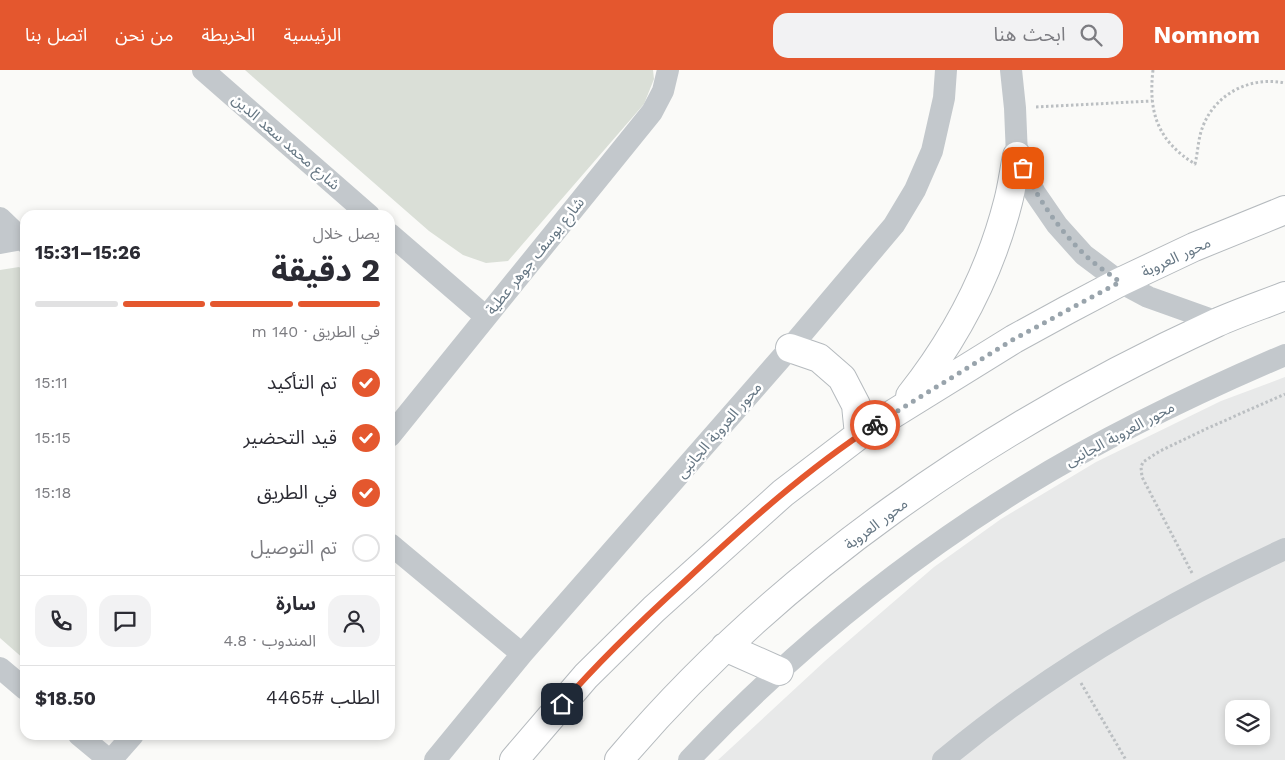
<!DOCTYPE html>
<html lang="ar">
<meta charset="utf-8">
<style>
body{margin:0;font-family:"Work Sans","Noto Sans Arabic",sans-serif;background:#f2f2f3;color:#2b2b33;direction:rtl;height:100vh;display:flex;flex-direction:column;font-size:19px;white-space:nowrap}
*{box-sizing:border-box;margin:0}
p{font-size:16px;color:#7c7c81}
.icon{flex:none;width:28px;height:28px;fill:none;stroke:currentColor;stroke-width:2;stroke-linecap:round;stroke-linejoin:round}
.map{position:relative;flex:1;overflow:hidden;direction:ltr}
.drawer{position:absolute;left:20px;top:140px;width:375px;height:530px;display:flex;flex-direction:column;background:#fff;border-radius:15px;box-shadow:0 2px 8px #0003;direction:rtl}
.drawer>*{flex:none}
.tools{position:absolute;left:1225px;top:630px;display:grid;gap:10px}
.tools a{display:grid;place-items:center;width:45px;height:45px;border-radius:10px;background:#fff;box-shadow:0 2px 8px #0003;font-size:25px}
.pin{position:absolute;display:grid;place-items:center;width:42px;height:42px;color:#fff;margin:-21px;border-radius:10px;box-shadow:0 2px 8px #0006}
.courier{position:absolute;display:grid;place-items:center;width:50px;height:50px;margin:-25px;border:4px solid #e4572e;border-radius:50%;background:#fff;color:#222;box-shadow:0 1px 6px #0007}
.summary em{font-style:normal;font-weight:700}
.summary div{display:flex;flex-direction:column-reverse}
.summary{display:flex;align-items:center;justify-content:space-between;height:85px;padding:0 15px}
h1{font-size:32px;font-weight:700;line-height:38px}
.bar{display:grid;grid-template-columns:repeat(4,1fr);gap:8px 5px;align-content:center;height:60px;padding:0 15px}
.bar i{height:6px;border-radius:4px;background:#e1e1e2}
.bar .current{background:#e4572e}
.bar p{grid-column:span 4}
.line{display:flex;align-items:center;gap:12px;padding:0 15px;border-top:1px solid #e1e1e2}
.line div{flex:1}
.round{display:grid;place-items:center;flex:none;width:52px;height:52px;border-radius:15px;background:#f2f2f3}
ol{padding:0 15px;list-style:none}
li{display:flex;align-items:center;gap:15px;height:55px}
li p{margin-inline-start:auto}
li .icon{padding:5px;border-radius:50%;background:#e4572e;color:#fff;stroke-width:4}
li:last-child{color:#7c7c81}
li i{width:28px;height:28px;border:2px solid #e1e1e2;border-radius:50%}
header{display:flex;align-items:center;gap:30px;box-sizing:border-box;height:70px;padding:0 25px;background:#e4572e;color:#fff}
header strong{font-size:24px}
nav{display:flex;gap:28px;margin-inline-start:auto;font-size:18px}
.search{width:350px;height:45px;background:#f2f2f3;display:flex;align-items:center;gap:12px;box-sizing:border-box;padding:0 18px;border-radius:15px;color:#7c7c81;font-size:19px}
.map>svg:first-child{display:block}
</style>
<header>
<strong>Nomnom</strong>
<div class="search"><svg class="icon" aria-label="search" viewBox="0 0 24 24"><circle cx="10" cy="10" r="6"/><path d="M15 15l6 6"/></svg>ابحث هنا</div>
<nav><a>الرئيسية</a><a>الخريطة</a><a>من نحن</a><a>اتصل بنا</a></nav>
</header>
<div class="map">
<svg width="1285" height="690" viewBox="0 0 1285 690">
<rect width="100%" height="100%" fill="#fafaf8"/>
<path fill="#e8e9e9" fill-rule="evenodd" d="M 1285,307 L 1285,690 L 718,690 L 825,591 L 934,497 L 1001,449 L 1096,392 L 1221,331 ZM 1234,639 L 1261,639 L 1261,666 L 1234,666 Z"/>
<path fill="#dadfd7" d="M 245,0 L 653,0 L 654,9 L 644,34 L 508,191 L 486,193 L 463,185 L 429,161 Z
M 19,197 L 25,201 L 25,590 L 0,568 L 0,200 Z"/>
<g fill="none" stroke-linecap="round" stroke-linejoin="round">
<defs>
<path id="major" d="M 790,278 L 819,288 L 842,308 L 856,335 L 859,365
M 910,326 C 955,269 990,203 1008,132 C 1012,117 1014,101 1017,86
M 725,577 L 779,601
M 514,690 L 586,606 L 654,539 L 783,423 L 859,365 L 1014,269 L 1067,240 L 1120,212 L 1194,177 L 1285,140
M 619,690 C 779,501 991,356 1216,253 C 1238,243 1262,235 1285,226"/>
</defs>
<use href="#major" stroke="#b5babe" stroke-width="30"/>
<path stroke="#bbbfc2" stroke-width="3" stroke-dasharray="2.5 2.5" stroke-linecap="butt" d="M 1153,0 C 1148,43 1158,71 1195,94 C 1198,82 1198,68 1203,56 C 1216,23 1251,6 1285,13
M 1036,37 L 1152,31
M 1192,503 L 1142,407 L 1141,397 L 1143,392 L 1160,381 L 1208,358 L 1285,324
M 1081,613 L 1126,690"/>
<path stroke="#c3c8cc" stroke-width="22" d="M 203,0 L 369,145
M 1011,0 L 1015,38 L 1017,86 L 1035,123 L 1057,155 L 1084,185 L 1120,212 L 1148,227 L 1218,252
M 0,148 L 25,172
M 390,164 L 486,247
M 0,173 L 22,169
M 390,366 L 652,42 L 663,21 L 668,0
M 390,474 L 522,584
M 0,598 L 25,619
M 79,665 L 109,690
M 111,690 L 133,665
M 435,690 L 522,584 L 790,278 L 894,155 L 915,120 L 932,81 L 944,28 L 946,0
M 689,690 C 788,585 902,492 1025,416 C 1108,365 1196,323 1285,285
M 943,690 C 1045,605 1165,534 1285,479"/>
<use href="#major" stroke="#fff" stroke-width="28"/>
</g>
<g fill="none" stroke-linecap="round" stroke-linejoin="round">
<path stroke="#99a4ac" stroke-width="5" stroke-dasharray="0 9" d="M 875,355 L 1014,269 L 1120,212 C 1108,203 1094,194 1083,183 C 1058,158 1039,130 1023,98"/>
<path stroke="#e4572e" stroke-width="6" d="M 562,634 C 600,590 642,550 685,511 C 745,455 807,399 875,355"/>
</g>
<g text-anchor="middle" stroke-width="5" stroke-linejoin="round" paint-order="stroke">
<g font-size="15" fill="#657683" stroke="#fff">
<text transform="translate(286 72) rotate(41)" y="5">شارع محمد سعد الدين</text>
<text transform="translate(535 186) rotate(-51)" y="5">شارع يوسف جوهر عطية</text>
<text transform="translate(1176 187) rotate(-25)" y="5">محور العروبة</text>
<text transform="translate(719 360) rotate(-49)" y="5">محور العروبة الجانبى</text>
<text transform="translate(1120 364) rotate(-28)" y="5">محور العروبة الجانبى</text>
<text transform="translate(876 454) rotate(-37)" y="5">محور العروبة</text>
</g>
</g>
</svg>
<div class="tools">
<a><svg class="icon" aria-label="layers" viewBox="0 0 24 24"><path d="M12 4l9 5-9 5-9-5zM3 14l9 5 9-5"/></svg></a>
</div>
<div class="pin" style="left:1023px;top:98px;background:#ea580c"><svg class="icon" aria-label="bag" viewBox="0 0 24 24"><path d="M5 8h14l-1 12H6zM9 8a3 3 0 0 1 6 0"/></svg></div>
<div class="pin" style="left:562px;top:634px;background:#1f2937"><svg class="icon" aria-label="home" viewBox="0 0 24 24"><path d="M3 11l9-7 9 7M6 9v11h12V9"/></svg></div>
<div class="courier" style="left:875px;top:355px"><svg class="icon" aria-label="bike" viewBox="0 0 24 24"><circle cx="6" cy="16" r="4"/><circle cx="18" cy="16" r="4"/><path d="M6 16l4-8h5l3 8M10 8l3 8H6M13 5h3"/></svg></div>
<section class="drawer">
<div class="summary"><div><h1>2 دقيقة</h1><p>يصل خلال</p></div><em>15:26–15:31</em></div>
<div class="bar"><i class="current"></i><i class="current"></i><i class="current"></i><i></i><p>في الطريق · 140 m</p></div>
<ol>
<li><svg class="icon" aria-label="check" viewBox="0 0 24 24"><path d="M5 12l5 5 9-10"/></svg>تم التأكيد<p>15:11</p></li>
<li><svg class="icon" aria-label="check" viewBox="0 0 24 24"><path d="M5 12l5 5 9-10"/></svg>قيد التحضير<p>15:15</p></li>
<li><svg class="icon" aria-label="check" viewBox="0 0 24 24"><path d="M5 12l5 5 9-10"/></svg>في الطريق<p>15:18</p></li>
<li><i></i>تم التوصيل</li>
</ol>
<div class="line" style="height:90px"><a class="round"><svg class="icon" aria-label="person" viewBox="0 0 24 24"><circle cx="12" cy="8" r="4"/><path d="M4 21q1-7 8-7t8 7"/></svg></a><div><b>سارة</b><p>المندوب · 4.8</p></div><a class="round"><svg class="icon" aria-label="chat" viewBox="0 0 24 24"><path d="M4 5h16v11H9l-5 4z"/></svg></a><a class="round"><svg class="icon" aria-label="phone" viewBox="0 0 24 24"><path d="M5 4h4l2 5-3 2q2 4 5 5l2-3 5 2v4C11 20 4 13 5 4z"/></svg></a></div>
<div class="line" style="height:65px"><div>الطلب #4465</div><b>$18.50</b></div>
</section>
</div>
